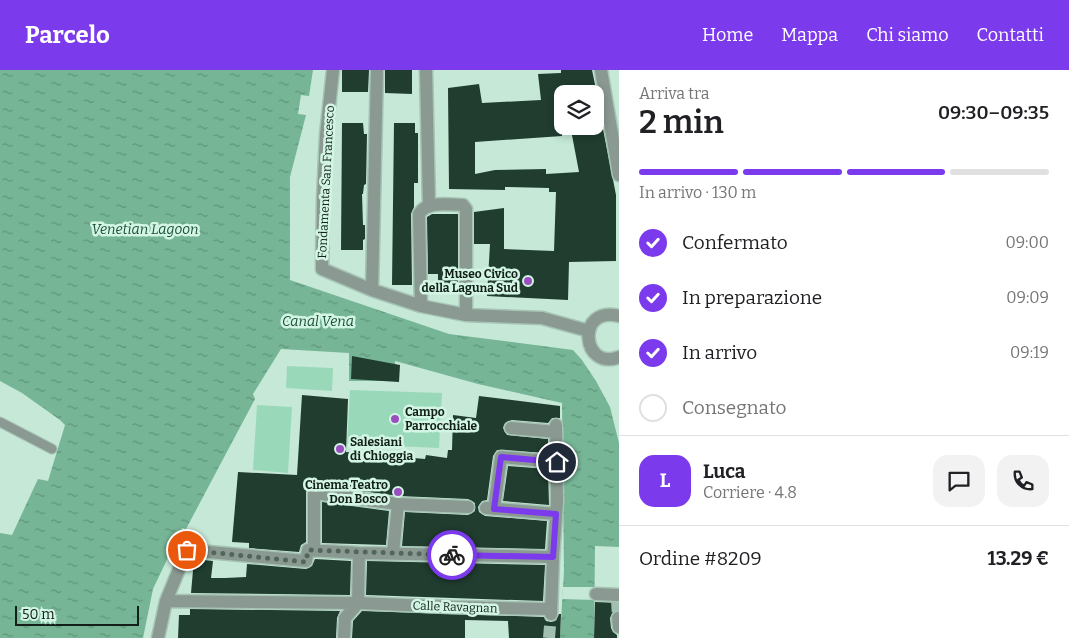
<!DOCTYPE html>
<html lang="it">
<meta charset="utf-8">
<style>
body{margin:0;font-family:Bitter,serif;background:#f2f2f2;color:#202124;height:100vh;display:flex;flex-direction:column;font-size:19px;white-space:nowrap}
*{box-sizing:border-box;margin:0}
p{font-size:16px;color:#757577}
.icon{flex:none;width:28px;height:28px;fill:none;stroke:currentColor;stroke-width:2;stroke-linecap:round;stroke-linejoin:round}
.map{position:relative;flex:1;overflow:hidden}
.drawer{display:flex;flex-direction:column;background:#fff;width:450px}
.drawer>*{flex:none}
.buttons{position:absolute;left:554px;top:15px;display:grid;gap:10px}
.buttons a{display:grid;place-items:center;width:50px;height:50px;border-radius:10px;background:#fff;box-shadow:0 2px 8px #0003;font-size:25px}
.scale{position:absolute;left:15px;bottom:12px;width:124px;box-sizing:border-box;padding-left:5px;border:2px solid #13201a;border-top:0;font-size:14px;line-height:18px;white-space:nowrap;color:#13201a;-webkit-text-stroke:4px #d3f6e4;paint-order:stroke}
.pin{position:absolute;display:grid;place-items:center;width:42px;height:42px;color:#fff;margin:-21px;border:2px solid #fff;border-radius:50%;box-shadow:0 1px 5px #0007}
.courier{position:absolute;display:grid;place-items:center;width:50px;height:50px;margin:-25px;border:4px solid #7c3aed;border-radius:50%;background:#fff;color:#222;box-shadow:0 1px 6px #0007}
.summary em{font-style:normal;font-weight:600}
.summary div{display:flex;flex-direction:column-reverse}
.summary{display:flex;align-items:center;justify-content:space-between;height:85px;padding:0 20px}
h1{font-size:32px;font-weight:600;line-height:38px}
.bar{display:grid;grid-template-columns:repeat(4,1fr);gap:8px 5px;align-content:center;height:60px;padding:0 20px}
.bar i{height:6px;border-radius:4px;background:#e0e0e0}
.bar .active{background:#7c3aed}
.bar p{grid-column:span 4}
.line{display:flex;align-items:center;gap:12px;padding:0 20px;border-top:1px solid #e0e0e0}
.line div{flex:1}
.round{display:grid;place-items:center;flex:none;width:52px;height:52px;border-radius:15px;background:#f2f2f2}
ol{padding:0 20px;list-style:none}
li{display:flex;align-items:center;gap:15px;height:55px}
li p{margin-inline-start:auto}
li .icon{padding:5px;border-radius:50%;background:#7c3aed;color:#fff;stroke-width:4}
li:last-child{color:#757577}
li i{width:28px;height:28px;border:2px solid #e0e0e0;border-radius:50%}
header{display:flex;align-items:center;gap:30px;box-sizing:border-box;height:70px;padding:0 25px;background:#7c3aed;color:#fff}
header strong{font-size:24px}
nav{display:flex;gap:28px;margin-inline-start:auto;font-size:18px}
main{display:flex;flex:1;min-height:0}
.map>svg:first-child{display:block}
</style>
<header>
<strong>Parcelo</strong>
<nav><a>Home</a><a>Mappa</a><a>Chi siamo</a><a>Contatti</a></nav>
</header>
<main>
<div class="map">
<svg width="619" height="568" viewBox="0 0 619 568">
<defs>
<pattern id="water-ripples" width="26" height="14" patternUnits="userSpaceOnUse" patternTransform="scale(1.25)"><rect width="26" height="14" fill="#76b697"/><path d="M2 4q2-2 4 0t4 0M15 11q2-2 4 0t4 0" fill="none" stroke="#60947a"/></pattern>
</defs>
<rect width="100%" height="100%" fill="#c6e8d7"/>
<path fill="#99d9ba" d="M 287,296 L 333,298 L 332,321 L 286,318 Z
M 350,320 L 442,323 L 439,378 L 347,374 Z
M 257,335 L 292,337 L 288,403 L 253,400 Z"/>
<path fill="url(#water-ripples)" d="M 0,0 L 313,0 L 309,26 L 301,25 L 298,44 L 306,45 L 290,107 L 290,210 L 449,264 L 573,280 L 582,290 L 596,311 L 610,337 L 619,373 L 619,477 L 595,476 L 594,568 L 560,568 L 564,501 L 562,333 L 478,314 L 395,291 L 396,311 L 349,311 L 349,283 L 281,279 L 253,324 L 255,329 L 186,459 L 182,458 L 153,519 L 143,568 L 0,568 L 0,463 L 12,465 L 38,409 L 48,411 L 65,355 L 60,350 L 22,323 L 0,311 Z"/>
<path fill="#c6e8d7" d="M 563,517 L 596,517 L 595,530 L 562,529 Z"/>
<path fill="#203d30" d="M 342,0 L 369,0 L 368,22 L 342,22 Z
M 385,0 L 412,0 L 412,24 L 385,23 Z
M 561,0 L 592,0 L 597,24 L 562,24 L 562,66 L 475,72 L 475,104 L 495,100 L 546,99 L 546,104 L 579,102 L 571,60 L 602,54 L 616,125 L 616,191 L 569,192 L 568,230 L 487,226 L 490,174 L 474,174 L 474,142 L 504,138 L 504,179 L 554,181 L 556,122 L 549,122 L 549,118 L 505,117 L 505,120 L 449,119 L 448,18 L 479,14 L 482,33 L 541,30 L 538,4 L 561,3 Z
M 342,53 L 363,53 L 364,64 L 367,64 L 366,114 L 364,115 L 363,124 L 362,124 L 363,155 L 365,155 L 365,169 L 363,170 L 363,180 L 341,180 Z
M 394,53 L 415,53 L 415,63 L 418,63 L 418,113 L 414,113 L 414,137 L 411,144 L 412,215 L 392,215 Z
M 432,144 L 458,144 L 458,215 L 438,216 L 438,204 L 428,204 L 427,147 Z
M 352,286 L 400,295 L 399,312 L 351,309 Z
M 302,325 L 348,329 L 346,382 L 425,389 L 426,385 L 447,388 L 448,380 L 452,380 L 453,345 L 476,348 L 479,326 L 560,336 L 560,348 L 552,348 L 548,353 L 512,350 L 505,353 L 503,358 L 507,365 L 548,369 L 548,383 L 497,380 L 493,386 L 487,430 L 482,431 L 478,437 L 479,442 L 485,446 L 547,451 L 545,479 L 402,476 L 405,442 L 468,445 L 475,441 L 475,433 L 468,429 L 399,426 L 315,415 L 310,416 L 306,422 L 306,472 L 301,475 L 299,482 L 249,478 L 249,473 L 232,472 L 238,402 L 297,405 Z
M 508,396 L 548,399 L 549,435 L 503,431 Z
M 322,432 L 389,441 L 386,475 L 322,473 Z
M 194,489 L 213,491 L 211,508 L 225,508 L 246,507 L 247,494 L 306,499 L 312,496 L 315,489 L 351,491 L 350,525 L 191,523 Z
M 367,491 L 545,495 L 543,531 L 366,525 Z
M 595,532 L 619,533 L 619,540 L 613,542 L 610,548 L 611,558 L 613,562 L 617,565 L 617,568 L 594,568 Z
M 190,539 L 340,541 L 337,548 L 336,568 L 178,568 L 179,545 L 190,545 Z
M 362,541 L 544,547 L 546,551 L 551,552 L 555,551 L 559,544 L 561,544 L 560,568 L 509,568 L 508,551 L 465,550 L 465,568 L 352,568 L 353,551 Z"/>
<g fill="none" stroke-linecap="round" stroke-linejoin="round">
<path stroke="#a2c0b1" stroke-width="12" stroke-dasharray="12 6" stroke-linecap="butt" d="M 617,530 L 618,548
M 549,568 L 551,544"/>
<defs>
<path id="service" d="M 0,352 L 52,379"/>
<path id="pedestrian" d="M 556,355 L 557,432
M 511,358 L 556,362
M 596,524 L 619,525
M 551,544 L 553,487
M 618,548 L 619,557"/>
<path id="minor" d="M 333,0 L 326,65 L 323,129 L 322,199 L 372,220 L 421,236 L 466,245 L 542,248 L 589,261
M 426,0 L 429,135
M 372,220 L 377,0
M 421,236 L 419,144 C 427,130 450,135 463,135 L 466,139 L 466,245
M 486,438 L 556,444
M 494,439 L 501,387 L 557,392
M 314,480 L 314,423 L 398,434
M 393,483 L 398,434 L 468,437
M 166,531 L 358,533 L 452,537 L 551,539
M 158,568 L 166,531 L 187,480 L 306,491 L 308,480 L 359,483 L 553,487 L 557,432
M 344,568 L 345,548 L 358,533 L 359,483"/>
<path id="tertiary" d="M 601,0 L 619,105
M 619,246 C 575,235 582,302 619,287"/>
</defs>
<use href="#service" stroke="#a6c4b5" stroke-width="11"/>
<use href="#pedestrian" stroke="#a6c4b5" stroke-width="15"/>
<use href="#minor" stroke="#a6c4b5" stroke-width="15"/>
<use href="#tertiary" stroke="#a6c4b5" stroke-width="15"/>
<use href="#service" stroke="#8a9991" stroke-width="9"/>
<use href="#pedestrian" stroke="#8a9991" stroke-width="12"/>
<use href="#minor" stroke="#8a9991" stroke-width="12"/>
<use href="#tertiary" stroke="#8a9991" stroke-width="12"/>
</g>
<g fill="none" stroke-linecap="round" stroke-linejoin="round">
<path stroke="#52665c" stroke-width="5" stroke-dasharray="0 9" d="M 187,480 L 306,492 L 308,480 L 452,485"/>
<path stroke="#7c3aed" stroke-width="6" d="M 452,485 L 553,487 L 556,444 L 494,439 L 501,387 L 557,392"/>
</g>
<g fill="#9a4ebf" stroke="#d3f6e4" stroke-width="2">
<circle cx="528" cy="211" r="5"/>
<circle cx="395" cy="349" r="5"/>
<circle cx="340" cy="379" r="5"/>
<circle cx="398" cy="422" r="5"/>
</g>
<g text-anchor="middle" stroke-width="5" stroke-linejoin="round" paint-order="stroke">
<g font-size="12" fill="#13201a" stroke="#d3f6e4">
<text transform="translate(326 112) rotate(-87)" y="4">Fondamenta San Francesco</text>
<text transform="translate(455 537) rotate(2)" y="4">Calle Ravagnan</text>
</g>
<g font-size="12" font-weight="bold" fill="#13201a" stroke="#d3f6e4" text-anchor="end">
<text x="518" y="208">Museo Civico<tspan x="518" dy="14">della Laguna Sud</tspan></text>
<text x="405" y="346" text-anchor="start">Campo<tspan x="405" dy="14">Parrocchiale</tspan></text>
<text x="350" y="376" text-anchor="start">Salesiani<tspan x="350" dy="14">di Chioggia</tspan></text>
<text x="388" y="419">Cinema Teatro<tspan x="388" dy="14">Don Bosco</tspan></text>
</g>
<g font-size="14" font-style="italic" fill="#1d503a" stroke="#d3f6e4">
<text x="145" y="164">Venetian Lagoon</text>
<text x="318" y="256">Canal Vena</text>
</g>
</g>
</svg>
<div class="buttons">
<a><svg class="icon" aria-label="layers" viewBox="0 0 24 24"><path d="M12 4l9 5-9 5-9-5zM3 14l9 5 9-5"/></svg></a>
</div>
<div class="scale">50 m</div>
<div class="pin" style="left:187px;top:480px;background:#ea580c"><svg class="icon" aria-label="bag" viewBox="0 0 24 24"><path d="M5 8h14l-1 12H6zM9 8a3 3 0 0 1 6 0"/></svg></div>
<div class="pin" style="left:557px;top:392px;background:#1f2937"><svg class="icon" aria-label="home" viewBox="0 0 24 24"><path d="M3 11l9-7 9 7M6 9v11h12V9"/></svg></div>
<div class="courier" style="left:452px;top:485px"><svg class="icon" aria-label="bike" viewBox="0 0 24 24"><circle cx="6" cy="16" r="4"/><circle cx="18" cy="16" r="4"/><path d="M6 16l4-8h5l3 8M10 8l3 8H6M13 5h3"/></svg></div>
</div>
<section class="drawer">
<div class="summary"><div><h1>2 min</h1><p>Arriva tra</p></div><em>09:30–09:35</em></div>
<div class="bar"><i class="active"></i><i class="active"></i><i class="active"></i><i></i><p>In arrivo · 130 m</p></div>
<ol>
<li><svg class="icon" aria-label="check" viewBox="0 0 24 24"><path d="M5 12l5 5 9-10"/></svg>Confermato<p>09:00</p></li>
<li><svg class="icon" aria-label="check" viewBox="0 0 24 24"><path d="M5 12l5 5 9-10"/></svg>In preparazione<p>09:09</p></li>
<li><svg class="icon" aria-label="check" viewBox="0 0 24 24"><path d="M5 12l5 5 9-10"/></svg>In arrivo<p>09:19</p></li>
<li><i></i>Consegnato</li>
</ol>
<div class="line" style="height:90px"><b class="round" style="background:#7c3aed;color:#fff">L</b><div><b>Luca</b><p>Corriere · 4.8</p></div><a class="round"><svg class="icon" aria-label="chat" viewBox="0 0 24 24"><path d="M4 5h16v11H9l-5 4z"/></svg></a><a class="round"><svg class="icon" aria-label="phone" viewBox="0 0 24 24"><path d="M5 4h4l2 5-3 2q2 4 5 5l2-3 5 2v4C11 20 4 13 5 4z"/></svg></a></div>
<div class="line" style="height:65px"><div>Ordine #8209</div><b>13.29 €</b></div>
</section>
</main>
